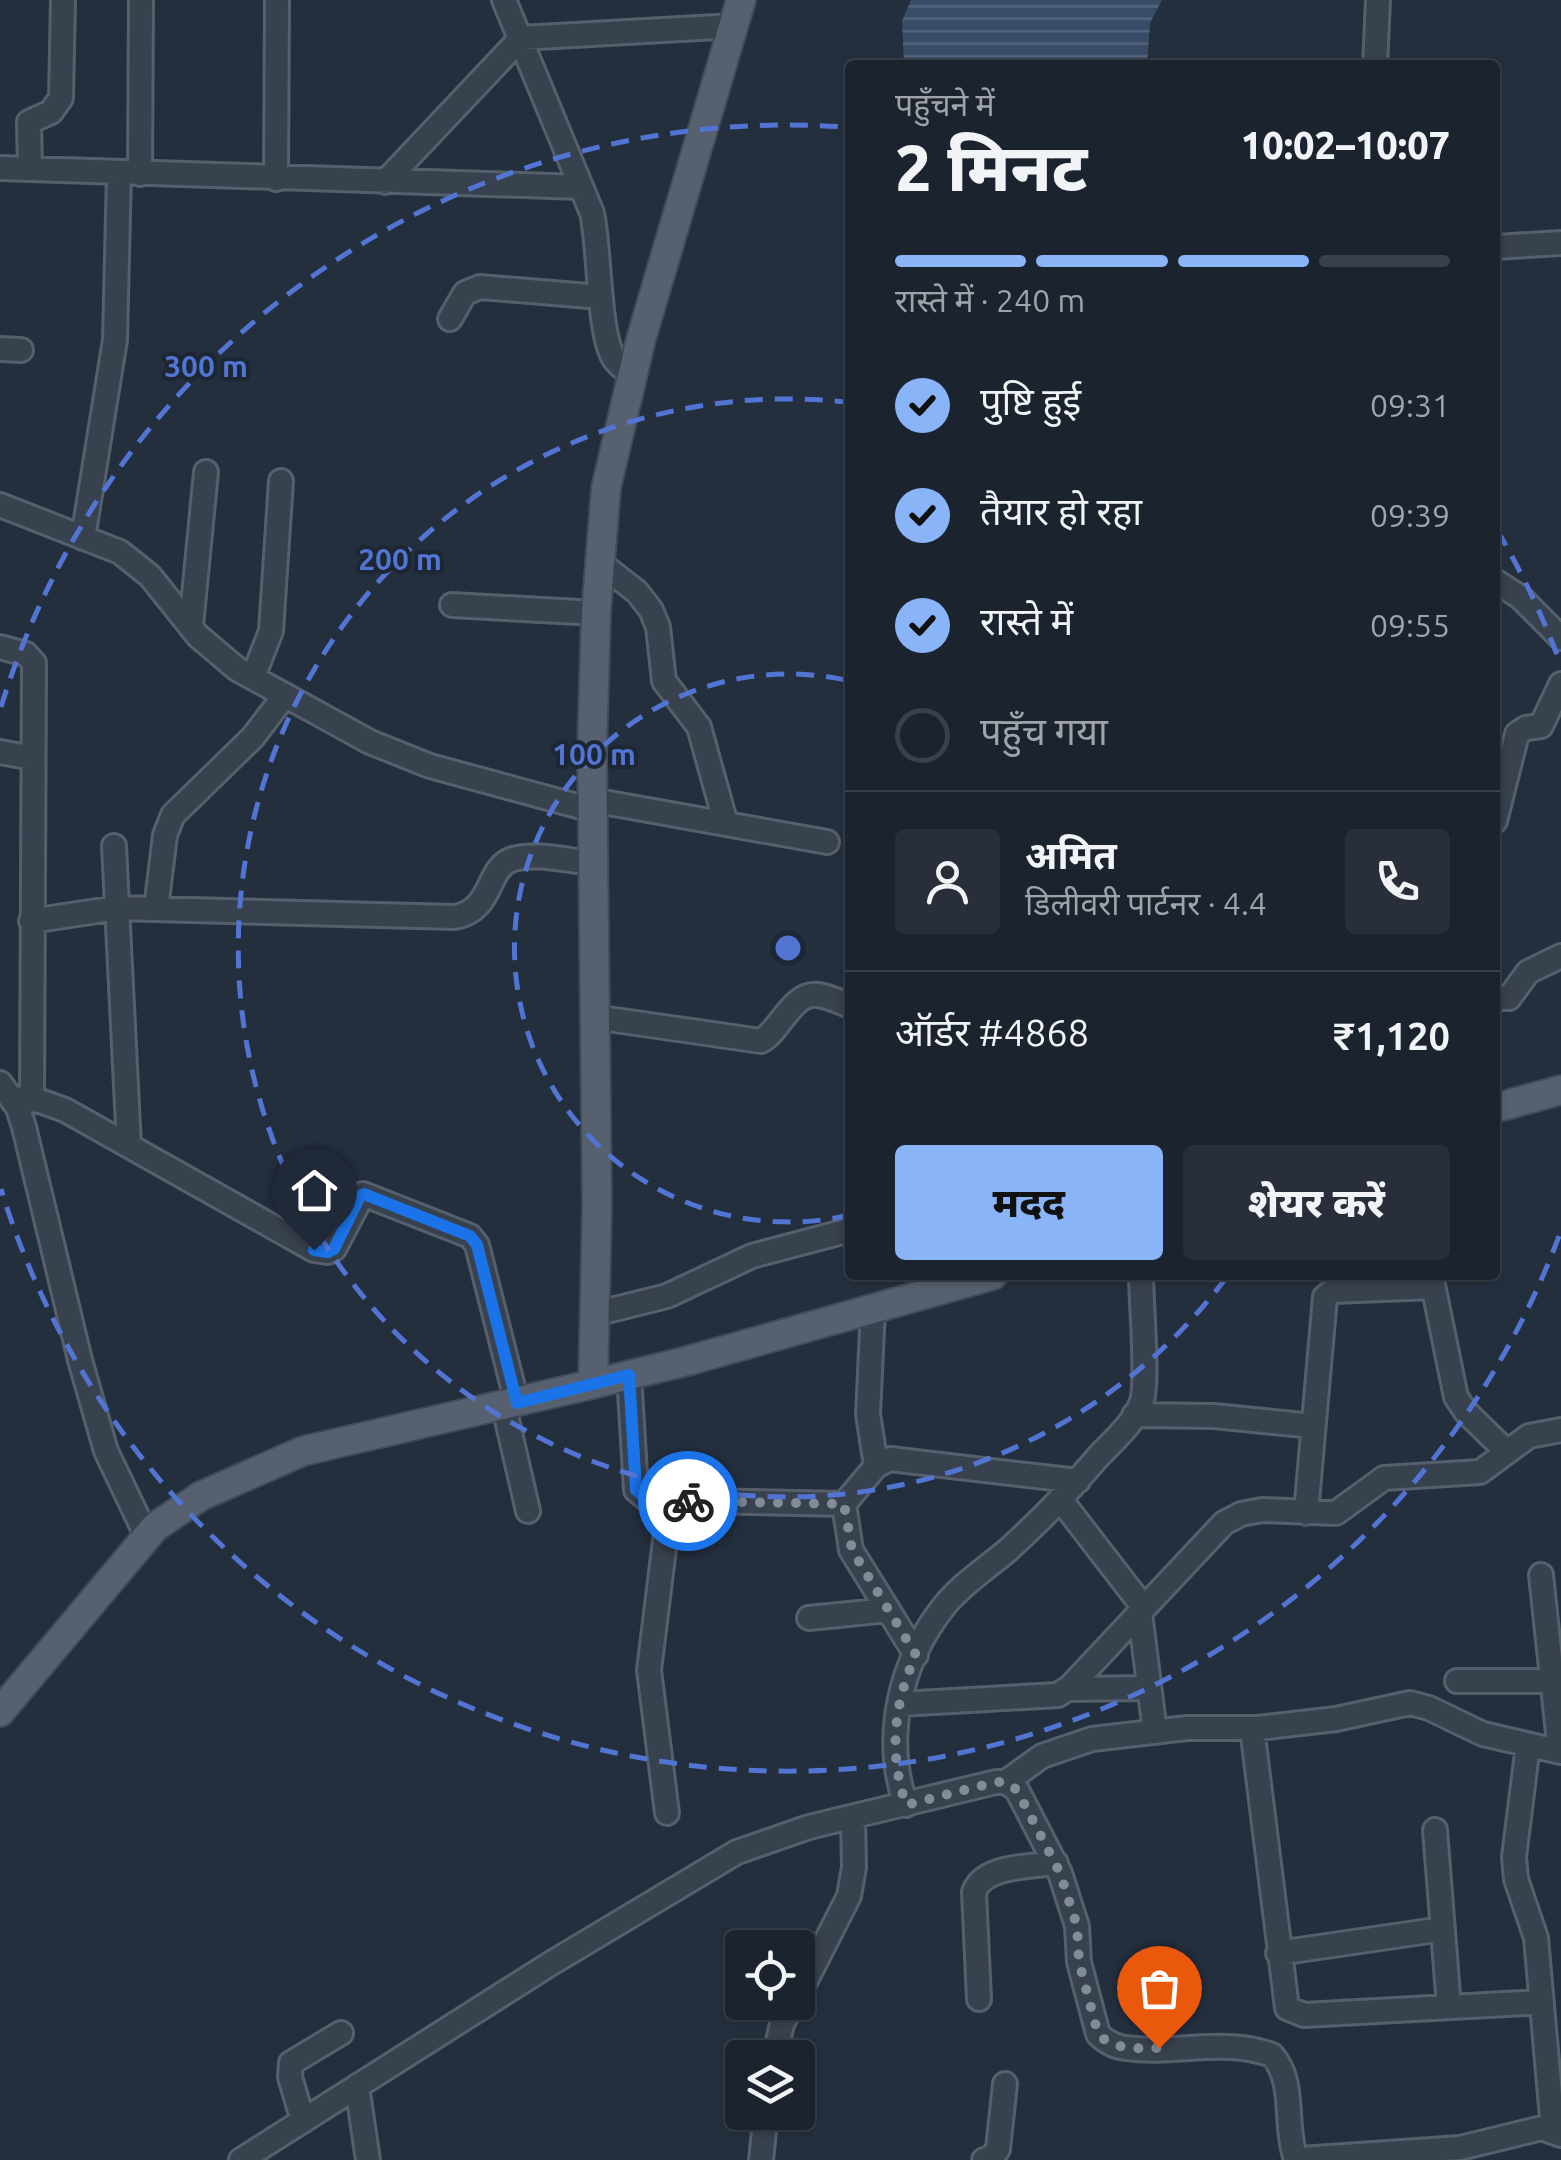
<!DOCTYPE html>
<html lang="hi">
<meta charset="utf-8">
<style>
body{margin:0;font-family:Ubuntu,"Noto Sans Devanagari",sans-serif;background:#282f3a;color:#f1f3f6;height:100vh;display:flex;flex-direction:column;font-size:38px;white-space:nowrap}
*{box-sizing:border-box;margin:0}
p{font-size:32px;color:#a0a4aa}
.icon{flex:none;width:55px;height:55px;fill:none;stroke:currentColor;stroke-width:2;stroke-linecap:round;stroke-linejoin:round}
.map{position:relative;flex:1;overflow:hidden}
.side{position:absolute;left:845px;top:60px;width:655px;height:1220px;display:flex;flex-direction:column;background:#1b232e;border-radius:10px;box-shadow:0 2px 8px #0004,0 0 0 2px #39404a}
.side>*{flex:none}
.tools{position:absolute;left:725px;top:1930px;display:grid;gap:20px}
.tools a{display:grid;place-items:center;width:90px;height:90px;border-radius:10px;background:#1b232e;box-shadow:0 2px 8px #0004,0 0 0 2px #39404a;font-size:50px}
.pin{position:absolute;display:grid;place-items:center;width:85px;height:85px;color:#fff;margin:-102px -42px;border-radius:50% 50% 50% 0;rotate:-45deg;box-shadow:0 0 10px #0007}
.pin .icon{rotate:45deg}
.courier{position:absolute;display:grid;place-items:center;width:100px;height:100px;margin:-50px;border:8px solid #1a73e8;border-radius:50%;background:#fff;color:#222;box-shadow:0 2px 12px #0007}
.overview em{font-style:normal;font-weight:800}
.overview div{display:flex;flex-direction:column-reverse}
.overview{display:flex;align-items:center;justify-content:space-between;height:170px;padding:0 50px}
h1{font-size:65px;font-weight:800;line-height:75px}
.bar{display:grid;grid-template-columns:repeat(4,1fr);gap:15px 10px;align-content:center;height:120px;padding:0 50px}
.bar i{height:12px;border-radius:8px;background:#39404a}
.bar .current{background:#8ab4f8}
.bar p{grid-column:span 4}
.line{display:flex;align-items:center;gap:25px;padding:0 50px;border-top:2px solid #39404a}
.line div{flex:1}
.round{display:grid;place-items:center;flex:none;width:105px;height:105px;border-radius:10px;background:#282f3a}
ol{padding:0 50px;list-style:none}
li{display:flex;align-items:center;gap:30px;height:110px}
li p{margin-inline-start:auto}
li .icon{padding:10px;border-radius:50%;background:#8ab4f8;color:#111;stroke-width:4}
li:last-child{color:#a0a4aa}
li i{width:55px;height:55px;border:5px solid #39404a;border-radius:50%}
.button{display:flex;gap:20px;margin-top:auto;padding:20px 50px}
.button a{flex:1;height:115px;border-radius:10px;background:#8ab4f8;color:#111;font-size:40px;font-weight:800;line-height:115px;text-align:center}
.button a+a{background:#282f3a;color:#f1f3f6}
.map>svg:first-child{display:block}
</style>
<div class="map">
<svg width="1561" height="2160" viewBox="0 0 1561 2160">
<defs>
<pattern id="water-rules" width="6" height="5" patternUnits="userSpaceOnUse" patternTransform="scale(2.5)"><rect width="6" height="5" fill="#394c67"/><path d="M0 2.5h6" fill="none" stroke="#53647b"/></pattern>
</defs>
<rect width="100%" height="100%" fill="#242f3e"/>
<path fill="url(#water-rules)" d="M 911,0 L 1162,0 L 1150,23 L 1147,65 L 904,65 L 902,21 Z"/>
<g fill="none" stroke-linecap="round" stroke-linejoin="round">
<defs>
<path id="minor" d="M 504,0 L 592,213 C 600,248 598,337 615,360 C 620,366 627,371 632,376
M 1375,65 L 1378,0
M 0,168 L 581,187
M 30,169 L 29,122 L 51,112 L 61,98 L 63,0
M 140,174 L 141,0
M 276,179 L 277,0
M 385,182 L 521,38 L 734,26
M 1495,247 L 1561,243
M 450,319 L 465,293 L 480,287 L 601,297
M 0,349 L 21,350
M 0,505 L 120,552 L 150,576 L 198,636 L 237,669 L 370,742 L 430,766 L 592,810
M 83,538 L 115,340 L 119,173
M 600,563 L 637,592 L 651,610 L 658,627 L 664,681 L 699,727 L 726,824
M 1495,581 L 1520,597 L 1561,638
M 452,605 L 596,613
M 191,626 L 206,472
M 0,647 L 26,654 L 34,663 L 32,1100
M 253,677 L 271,631 L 281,481
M 0,752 L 33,758
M 592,800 L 827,842
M 1495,821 L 1517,734 L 1526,728 L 1541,726 L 1561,684
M 114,846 L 129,1146
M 156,909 L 165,835 L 173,815 L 253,737 L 285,695
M 31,921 L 117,908 L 455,917 C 494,910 486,867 513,859 C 536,852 569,861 592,863
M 1495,998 L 1509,998 L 1528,972 L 1561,956
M 594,1017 L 761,1041 C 781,1030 792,992 818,995 C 828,996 840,1002 850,1006
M 0,1083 L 18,1108 L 24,1127 L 80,1360 L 106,1451 L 147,1537
M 11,1098 L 40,1101 L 65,1110 L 314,1250 L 328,1252 L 334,1249 L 363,1194 L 470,1236 L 477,1245 L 517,1403
M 1431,1275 L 1456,1397 L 1466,1412 L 1507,1452
M 873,1309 L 868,1414 L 876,1466
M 595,1314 L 667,1296 L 752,1256 L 850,1230
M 629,1375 L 636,1490 L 648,1500 L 844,1504 L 876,1466 L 890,1459 L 1078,1481
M 504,1407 L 528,1511
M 1134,1415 L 1214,1416 L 1313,1426
M 1060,1499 L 1144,1608
M 844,1504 L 851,1550 L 916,1655
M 1306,1513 L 1325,1297 L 1333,1291 L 1433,1287
M 1541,1575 L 1560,1752
M 1140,1613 L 1155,1732
M 809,1618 L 888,1610
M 1457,1681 L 1552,1681
M 1067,1689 L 1149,1688
M 900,1704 L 1058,1695 L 1070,1687 L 1224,1523 L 1241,1514 L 1262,1510 L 1336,1513 L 1384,1478 L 1480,1472 L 1529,1436 L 1561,1430
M 1252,1728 L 1287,2008 L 1304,2015 L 1542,2002
M 1528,1745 L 1514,1857 L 1516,1879 L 1536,1938 L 1553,2129
M 1006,1782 L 1042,1756 L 1092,1739 L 1187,1728 L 1258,1728 L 1336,1719 L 1410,1703 L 1429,1708 L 1483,1734 L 1561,1752
M 906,1805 C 882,1737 900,1661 945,1605 C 962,1584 987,1568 1008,1550 C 1040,1521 1070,1490 1098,1457 C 1112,1442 1133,1424 1141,1404 C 1149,1386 1141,1301 1141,1275
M 667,1813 L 649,1670 L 670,1500
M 1435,1830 L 1449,2007
M 1278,1953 L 1443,1929
M 798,1996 L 849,1896 L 854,1867 L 853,1817
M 979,1999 L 974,1892 C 984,1865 1030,1867 1056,1863
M 774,2058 L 782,2024 L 794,2002
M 357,2086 L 368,2160
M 303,2121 L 290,2077 L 291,2063 L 341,2033
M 241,2160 L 550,1964 L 737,1852 L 809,1827 L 996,1782 L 1006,1782 L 1017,1790 L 1060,1873 L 1077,1926 L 1079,1962 L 1098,2034 C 1106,2042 1115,2047 1126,2048 C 1175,2055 1224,2037 1272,2055 C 1296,2082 1284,2123 1295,2156 L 1301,2159 L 1460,2148 L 1542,2128 L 1561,2135
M 761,2160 L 766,2112
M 984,2160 L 992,2157 L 998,2149 L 1005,2084"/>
<path id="major" d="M 1495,1108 L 1561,1090
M 593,1384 L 687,1361 L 993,1275
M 0,1712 L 155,1527 L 201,1496 L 303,1451 L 593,1384 L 597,1207 L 592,751 L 596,613 L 606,488 L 641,339 L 741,0"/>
</defs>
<use href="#minor" stroke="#565f6c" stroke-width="28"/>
<use href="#major" stroke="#414a57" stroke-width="32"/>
<use href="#minor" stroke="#38414e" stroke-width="22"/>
<use href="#major" stroke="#56606e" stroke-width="28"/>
</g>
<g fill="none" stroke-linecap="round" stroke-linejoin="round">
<path stroke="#828b98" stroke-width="10" stroke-dasharray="0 18" d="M 688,1501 L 844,1504 L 852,1550 L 916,1655 C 893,1704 889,1755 906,1805 L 996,1782 L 1006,1782 L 1017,1790 L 1060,1873 L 1077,1926 L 1079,1962 L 1098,2034 C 1115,2051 1137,2048 1159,2048"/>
<path stroke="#1a73e8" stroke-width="12" d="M 314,1250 L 328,1252 L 334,1249 L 360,1196 L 364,1194 L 470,1236 L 477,1245 L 517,1403 L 629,1375 L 636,1490 L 648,1500 L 688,1501"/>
</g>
<g fill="none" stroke="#5274d3" stroke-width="5" stroke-dasharray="18 12">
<path d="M850 1215A274 274 0 1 1 850 681"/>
<path d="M1226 1278A549 549 0 1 1 845 402"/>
<path d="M1559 1236A823 823 0 0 1 1 1189M1 707A823 823 0 0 1 845 127M1497 530A823 823 0 0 1 1559 660"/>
</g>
<circle cx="788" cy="948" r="15" fill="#5274d3" stroke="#1d2633" stroke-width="5"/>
<g font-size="30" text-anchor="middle" font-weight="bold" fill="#5274d3" stroke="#1d2633" stroke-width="8" stroke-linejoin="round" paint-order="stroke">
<text x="206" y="377">300 m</text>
<text x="400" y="570">200 m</text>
<text x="594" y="765">100 m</text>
</g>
</svg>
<div class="tools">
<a><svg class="icon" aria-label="locate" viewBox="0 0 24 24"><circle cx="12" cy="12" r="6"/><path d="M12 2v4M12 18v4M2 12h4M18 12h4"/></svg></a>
<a><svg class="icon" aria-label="layers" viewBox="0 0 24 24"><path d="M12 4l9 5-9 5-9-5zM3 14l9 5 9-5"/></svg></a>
</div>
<div class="pin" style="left:1159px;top:2048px;background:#ea580c"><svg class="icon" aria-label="bag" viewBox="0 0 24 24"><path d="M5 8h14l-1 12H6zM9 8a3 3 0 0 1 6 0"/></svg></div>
<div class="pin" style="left:314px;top:1250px;background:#1f2937"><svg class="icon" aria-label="home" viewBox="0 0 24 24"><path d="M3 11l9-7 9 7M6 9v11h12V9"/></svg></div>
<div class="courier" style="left:688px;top:1501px"><svg class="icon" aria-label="bike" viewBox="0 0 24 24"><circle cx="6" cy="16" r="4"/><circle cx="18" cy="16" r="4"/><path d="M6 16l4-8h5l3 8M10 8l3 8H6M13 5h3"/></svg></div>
<section class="side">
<div class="overview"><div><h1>2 मिनट</h1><p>पहुँचने में</p></div><em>10:02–10:07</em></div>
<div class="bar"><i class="current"></i><i class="current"></i><i class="current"></i><i></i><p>रास्ते में · 240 m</p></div>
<ol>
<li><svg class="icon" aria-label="check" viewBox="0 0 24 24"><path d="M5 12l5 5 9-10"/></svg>पुष्टि हुई<p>09:31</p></li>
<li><svg class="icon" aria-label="check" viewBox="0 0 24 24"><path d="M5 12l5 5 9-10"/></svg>तैयार हो रहा<p>09:39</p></li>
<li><svg class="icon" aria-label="check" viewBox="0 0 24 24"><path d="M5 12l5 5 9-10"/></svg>रास्ते में<p>09:55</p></li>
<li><i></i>पहुँच गया</li>
</ol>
<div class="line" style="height:180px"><a class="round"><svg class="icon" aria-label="person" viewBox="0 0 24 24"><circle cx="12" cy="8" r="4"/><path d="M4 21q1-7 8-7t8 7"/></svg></a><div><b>अमित</b><p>डिलीवरी पार्टनर · 4.4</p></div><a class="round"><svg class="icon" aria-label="phone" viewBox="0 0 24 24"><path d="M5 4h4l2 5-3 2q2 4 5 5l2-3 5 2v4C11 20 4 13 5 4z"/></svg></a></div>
<div class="line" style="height:130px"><div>ऑर्डर #4868</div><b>₹1,120</b></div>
<div class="button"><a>मदद</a><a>शेयर करें</a></div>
</section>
</div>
